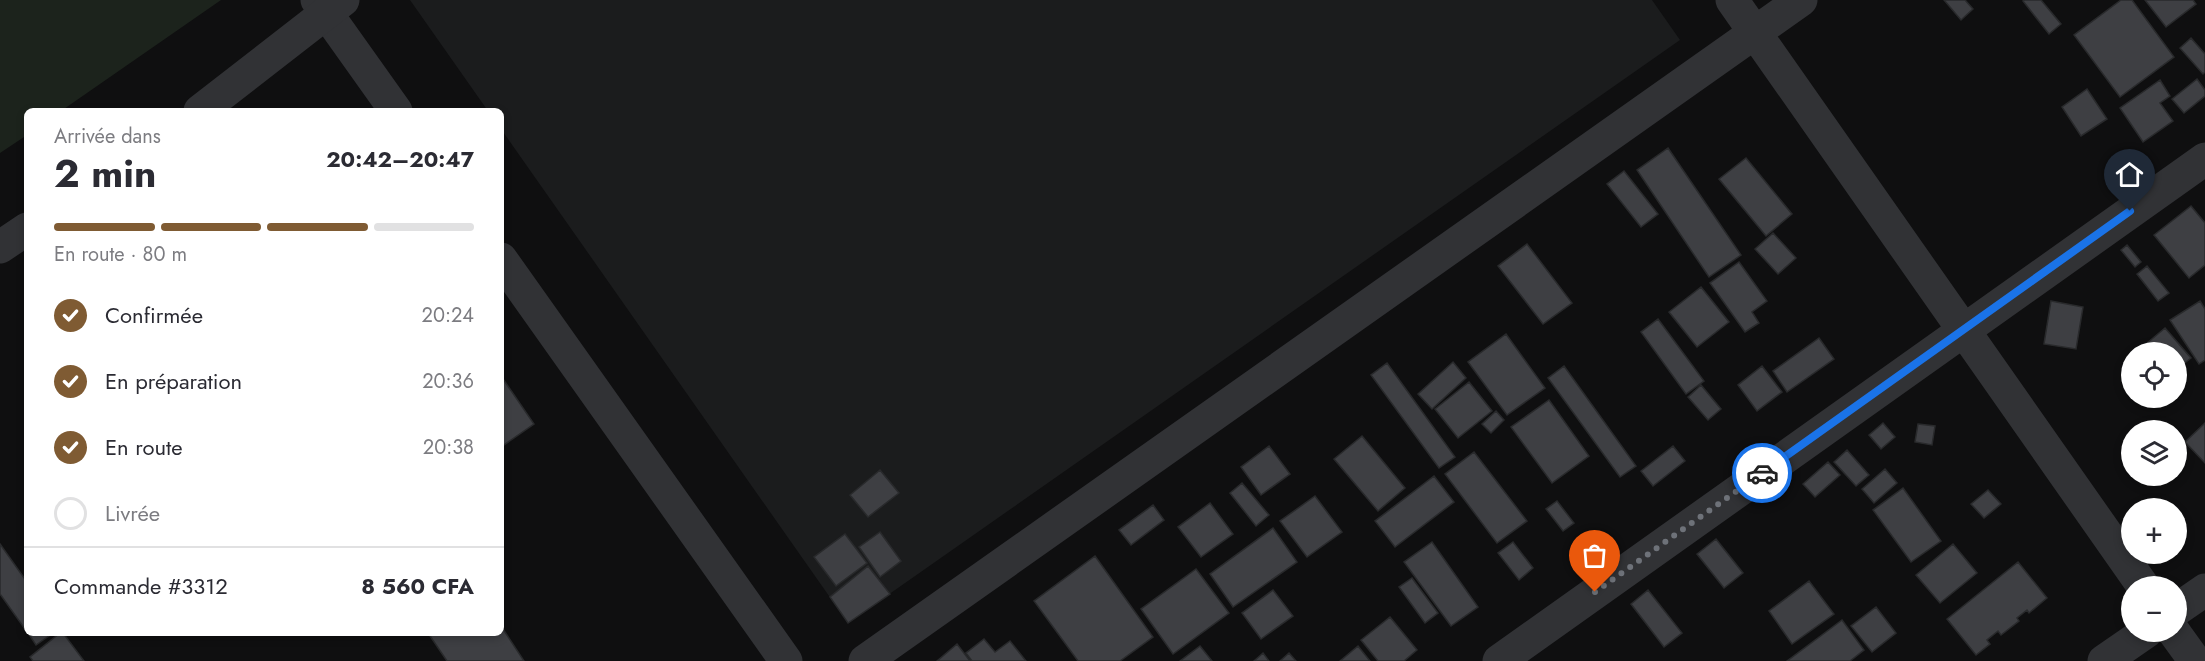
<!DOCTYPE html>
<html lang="fr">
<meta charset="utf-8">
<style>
body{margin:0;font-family:Jost,sans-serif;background:#f2f2f3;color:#2b2b33;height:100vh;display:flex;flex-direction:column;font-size:22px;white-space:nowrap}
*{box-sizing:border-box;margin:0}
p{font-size:20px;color:#7c7c81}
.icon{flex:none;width:33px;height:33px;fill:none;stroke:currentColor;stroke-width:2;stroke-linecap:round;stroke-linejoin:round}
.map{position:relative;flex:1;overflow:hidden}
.drawer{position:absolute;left:24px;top:108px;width:480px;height:528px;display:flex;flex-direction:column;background:#fff;border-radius:9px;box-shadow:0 3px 9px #0003}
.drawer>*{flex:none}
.tools{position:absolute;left:2121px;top:342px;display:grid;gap:12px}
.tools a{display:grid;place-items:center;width:66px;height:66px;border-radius:50%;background:#fff;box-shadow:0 3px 9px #0003;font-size:30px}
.pin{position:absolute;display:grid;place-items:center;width:51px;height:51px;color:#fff;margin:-62px -26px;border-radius:50% 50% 50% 0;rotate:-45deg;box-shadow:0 0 6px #0007}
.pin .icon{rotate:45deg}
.courier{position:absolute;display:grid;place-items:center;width:60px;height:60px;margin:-30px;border:4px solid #1a73e8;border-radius:50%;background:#fff;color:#222;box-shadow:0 2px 8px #0007}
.summary em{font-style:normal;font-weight:700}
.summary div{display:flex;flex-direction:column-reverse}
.summary{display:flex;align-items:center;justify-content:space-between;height:102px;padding:0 30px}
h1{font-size:39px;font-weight:700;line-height:45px}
.bar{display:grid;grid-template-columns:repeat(4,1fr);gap:9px 6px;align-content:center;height:72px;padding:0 30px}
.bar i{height:8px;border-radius:4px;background:#e1e1e2}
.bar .active{background:#7f5b33}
.bar p{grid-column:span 4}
.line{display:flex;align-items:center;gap:15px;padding:0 30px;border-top:2px solid #e1e1e2}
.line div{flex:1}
ol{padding:0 30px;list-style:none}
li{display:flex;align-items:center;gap:18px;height:66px}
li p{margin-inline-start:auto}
li .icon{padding:6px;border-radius:50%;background:#7f5b33;color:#fff;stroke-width:4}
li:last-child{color:#7c7c81}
li i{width:33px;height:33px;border:3px solid #e1e1e2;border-radius:50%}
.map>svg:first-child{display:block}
</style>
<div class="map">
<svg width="2205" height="661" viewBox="0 0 2205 661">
<rect width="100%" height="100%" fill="#0f0f10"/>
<path fill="#1b1c1d" d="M 410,0 L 1652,0 L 1680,40 L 848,623 L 501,129 L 501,111 L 488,111 Z"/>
<path fill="#1c231c" d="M 0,0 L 221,0 L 61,111 L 27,111 L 27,135 L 0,153 Z"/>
<path fill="#3e3f43" stroke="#292a2c" stroke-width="1.5" d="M 1944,0 L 1965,0 L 1973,9 L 1961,20 Z
M 2025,0 L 2041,0 L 2061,24 L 2049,34 L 2023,1 Z
M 2121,0 L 2132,0 L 2174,57 L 2120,97 L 2074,35 Z
M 2145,0 L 2193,0 L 2196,4 L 2166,27 Z
M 2191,38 L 2205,54 L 2205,72 L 2203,74 L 2180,48 Z
M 2197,79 L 2205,90 L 2205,96 L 2184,113 L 2172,99 Z
M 2160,80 L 2170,96 L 2160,103 L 2173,121 L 2143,142 L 2120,108 Z
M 2087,89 L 2107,119 L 2081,136 L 2062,107 Z
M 1668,148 L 1741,255 L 1709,277 L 1637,170 Z
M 1746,158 L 1792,214 L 1766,236 L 1719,179 Z
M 1624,171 L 1658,214 L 1641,227 L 1607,184 Z
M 2191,206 L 2205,223 L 2205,265 L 2189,278 L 2154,235 Z
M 1773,233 L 1796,258 L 1778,274 L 1755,249 Z
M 1527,244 L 1572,303 L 1543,324 L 1498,266 Z
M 2127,245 L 2141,262 L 2135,267 L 2121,250 Z
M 1739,262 L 1767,301 L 1752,312 L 1759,323 L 1745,332 L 1710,283 Z
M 2147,266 L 2169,293 L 2158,301 L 2137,274 Z
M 1701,287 L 1729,322 L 1697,347 L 1669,312 Z
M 2051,301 L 2083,307 L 2076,349 L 2044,344 Z
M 2200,301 L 2205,309 L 2205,360 L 2199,364 L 2170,320 Z
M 1658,319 L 1704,381 L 1686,394 L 1641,332 Z
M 2165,328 L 2191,358 L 2176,370 L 2176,352 L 2143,352 L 2140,349 Z
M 1506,334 L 1545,388 L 1507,415 L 1468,362 Z
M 1819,338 L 1834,359 L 1787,392 L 1773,371 Z
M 1453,362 L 1466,378 L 1432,409 L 1418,394 Z
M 1387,363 L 1455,457 L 1439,468 L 1371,375 Z
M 1564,366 L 1636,466 L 1620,477 L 1548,378 Z
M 1762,366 L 1782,392 L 1757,411 L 1738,385 Z
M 501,376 L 534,424 L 501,447 Z
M 1469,382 L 1492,411 L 1458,438 L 1435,409 Z
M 1701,385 L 1721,409 L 1708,420 L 1688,397 Z
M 1549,400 L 1589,456 L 1552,483 L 1511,427 Z
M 1496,411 L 1504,420 L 1491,433 L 1482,424 Z
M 1883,423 L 1895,437 L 1881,449 L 1869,435 Z
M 2205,423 L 2205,463 L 2185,442 Z
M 1918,424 L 1935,426 L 1932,445 L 1915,442 Z
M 1362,436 L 1405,488 L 1378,511 L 1334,459 Z
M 1269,446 L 1290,474 L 1261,495 L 1241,467 Z
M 1673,446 L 1685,461 L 1653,486 L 1641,471 Z
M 1847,450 L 1869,475 L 1856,486 L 1834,462 Z
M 1474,452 L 1527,521 L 1497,543 L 1445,474 Z
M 1828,462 L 1840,475 L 1815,497 L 1803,484 Z
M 1885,469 L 1897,483 L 1874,503 L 1862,489 Z
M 880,470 L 899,493 L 868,517 L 850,495 Z
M 1434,476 L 1454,502 L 1395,547 L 1375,521 Z
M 1242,483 L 1269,515 L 1256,526 L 1230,493 Z
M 1903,488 L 1941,541 L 1911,562 L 1873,510 Z
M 1988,490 L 2001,504 L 1984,518 L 1971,504 Z
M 1315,496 L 1342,532 L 1307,557 L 1280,521 Z
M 1557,501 L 1574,523 L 1563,531 L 1546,509 Z
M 1210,503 L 1233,534 L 1201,557 L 1178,527 Z
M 1153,505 L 1164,520 L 1131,545 L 1119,530 Z
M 1273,528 L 1297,562 L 1233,607 L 1210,574 Z
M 880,532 L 901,561 L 880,577 L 859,547 Z
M 845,534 L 867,563 L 836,586 L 814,557 Z
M 1716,539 L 1743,573 L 1724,588 L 1697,554 Z
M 1432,542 L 1478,607 L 1451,626 L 1404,562 Z
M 1513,542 L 1533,568 L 1519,580 L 1498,553 Z
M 0,544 L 27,582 L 27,632 L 0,594 Z
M 1953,544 L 1977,573 L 1940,603 L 1916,575 Z
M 1095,556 L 1153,637 L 1120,661 L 1078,661 L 1034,601 Z
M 2018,562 L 2047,598 L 2029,613 L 2027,610 L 2017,618 L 2019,621 L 2001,635 L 1998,631 L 1987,640 L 1990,644 L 1976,655 L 1947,619 Z
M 868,566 L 890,594 L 848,623 L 830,597 Z
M 1196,569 L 1229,613 L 1173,654 L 1141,609 Z
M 1412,578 L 1438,613 L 1425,623 L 1399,587 Z
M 1809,581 L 1834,614 L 1792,644 L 1769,611 Z
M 1273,590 L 1293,616 L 1261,639 L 1242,613 Z
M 1648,590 L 1682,633 L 1664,647 L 1631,604 Z
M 1876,607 L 1896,633 L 1872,652 L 1851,626 Z
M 1390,617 L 1417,650 L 1404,661 L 1378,661 L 1361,640 Z
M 1842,620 L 1864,650 L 1850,661 L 1787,661 Z
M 501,626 L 524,661 L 447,661 L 428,633 L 501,633 Z
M 28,633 L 53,633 L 36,645 Z
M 60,633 L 63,633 L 84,661 L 33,661 L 30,657 Z
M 984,639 L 995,652 L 1010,641 L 1026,661 L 972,661 L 966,653 Z
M 957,644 L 970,661 L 937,661 Z
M 1200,646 L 1212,661 L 1180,661 Z
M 1358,646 L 1370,661 L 1340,661 Z
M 1263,653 L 1269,661 L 1254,661 Z
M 1289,653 L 1296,661 L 1280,661 Z"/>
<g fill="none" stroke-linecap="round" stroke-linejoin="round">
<path stroke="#313235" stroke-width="33" d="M 317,0 L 396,111
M 1732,0 L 2143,586
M 501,259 L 786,661
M 2176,610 L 2205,590
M 2174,632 L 2195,661
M 865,661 L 1801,0
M 1499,661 L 2205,159
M 2104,661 L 2146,632"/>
<path stroke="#313235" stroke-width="33" d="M 200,111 L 343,0
M 0,247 L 27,229"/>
</g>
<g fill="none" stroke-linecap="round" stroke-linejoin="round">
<path stroke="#6e7279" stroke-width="6" stroke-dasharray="0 10.8" d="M 1595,592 L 1762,473"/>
<path stroke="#1a73e8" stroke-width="8" d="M 1762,473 L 2130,211"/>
</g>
</svg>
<div class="tools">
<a><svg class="icon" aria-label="locate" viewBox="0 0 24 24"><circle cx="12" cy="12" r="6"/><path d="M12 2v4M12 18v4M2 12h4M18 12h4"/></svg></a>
<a><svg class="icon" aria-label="layers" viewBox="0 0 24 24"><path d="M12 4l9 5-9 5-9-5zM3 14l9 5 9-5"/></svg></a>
<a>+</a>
<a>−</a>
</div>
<div class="pin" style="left:1595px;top:592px;background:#ea580c"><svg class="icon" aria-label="bag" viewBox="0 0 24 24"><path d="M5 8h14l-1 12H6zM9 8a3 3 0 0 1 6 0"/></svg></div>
<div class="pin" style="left:2130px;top:211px;background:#1f2937"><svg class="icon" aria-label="home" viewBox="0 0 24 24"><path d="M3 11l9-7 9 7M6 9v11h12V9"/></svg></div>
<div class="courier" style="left:1762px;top:473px"><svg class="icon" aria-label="car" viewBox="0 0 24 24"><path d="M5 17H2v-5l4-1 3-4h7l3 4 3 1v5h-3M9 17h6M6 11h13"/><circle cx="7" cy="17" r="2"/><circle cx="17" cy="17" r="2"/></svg></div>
<section class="drawer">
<div class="summary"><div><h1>2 min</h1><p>Arrivée dans</p></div><em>20:42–20:47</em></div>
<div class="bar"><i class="active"></i><i class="active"></i><i class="active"></i><i></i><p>En route · 80 m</p></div>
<ol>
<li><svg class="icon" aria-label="check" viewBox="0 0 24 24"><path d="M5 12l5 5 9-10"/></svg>Confirmée<p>20:24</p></li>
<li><svg class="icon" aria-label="check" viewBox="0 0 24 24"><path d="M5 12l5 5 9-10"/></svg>En préparation<p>20:36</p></li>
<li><svg class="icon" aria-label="check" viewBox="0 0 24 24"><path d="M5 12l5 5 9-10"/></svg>En route<p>20:38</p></li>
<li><i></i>Livrée</li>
</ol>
<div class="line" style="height:78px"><div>Commande #3312</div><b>8 560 CFA</b></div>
</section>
</div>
